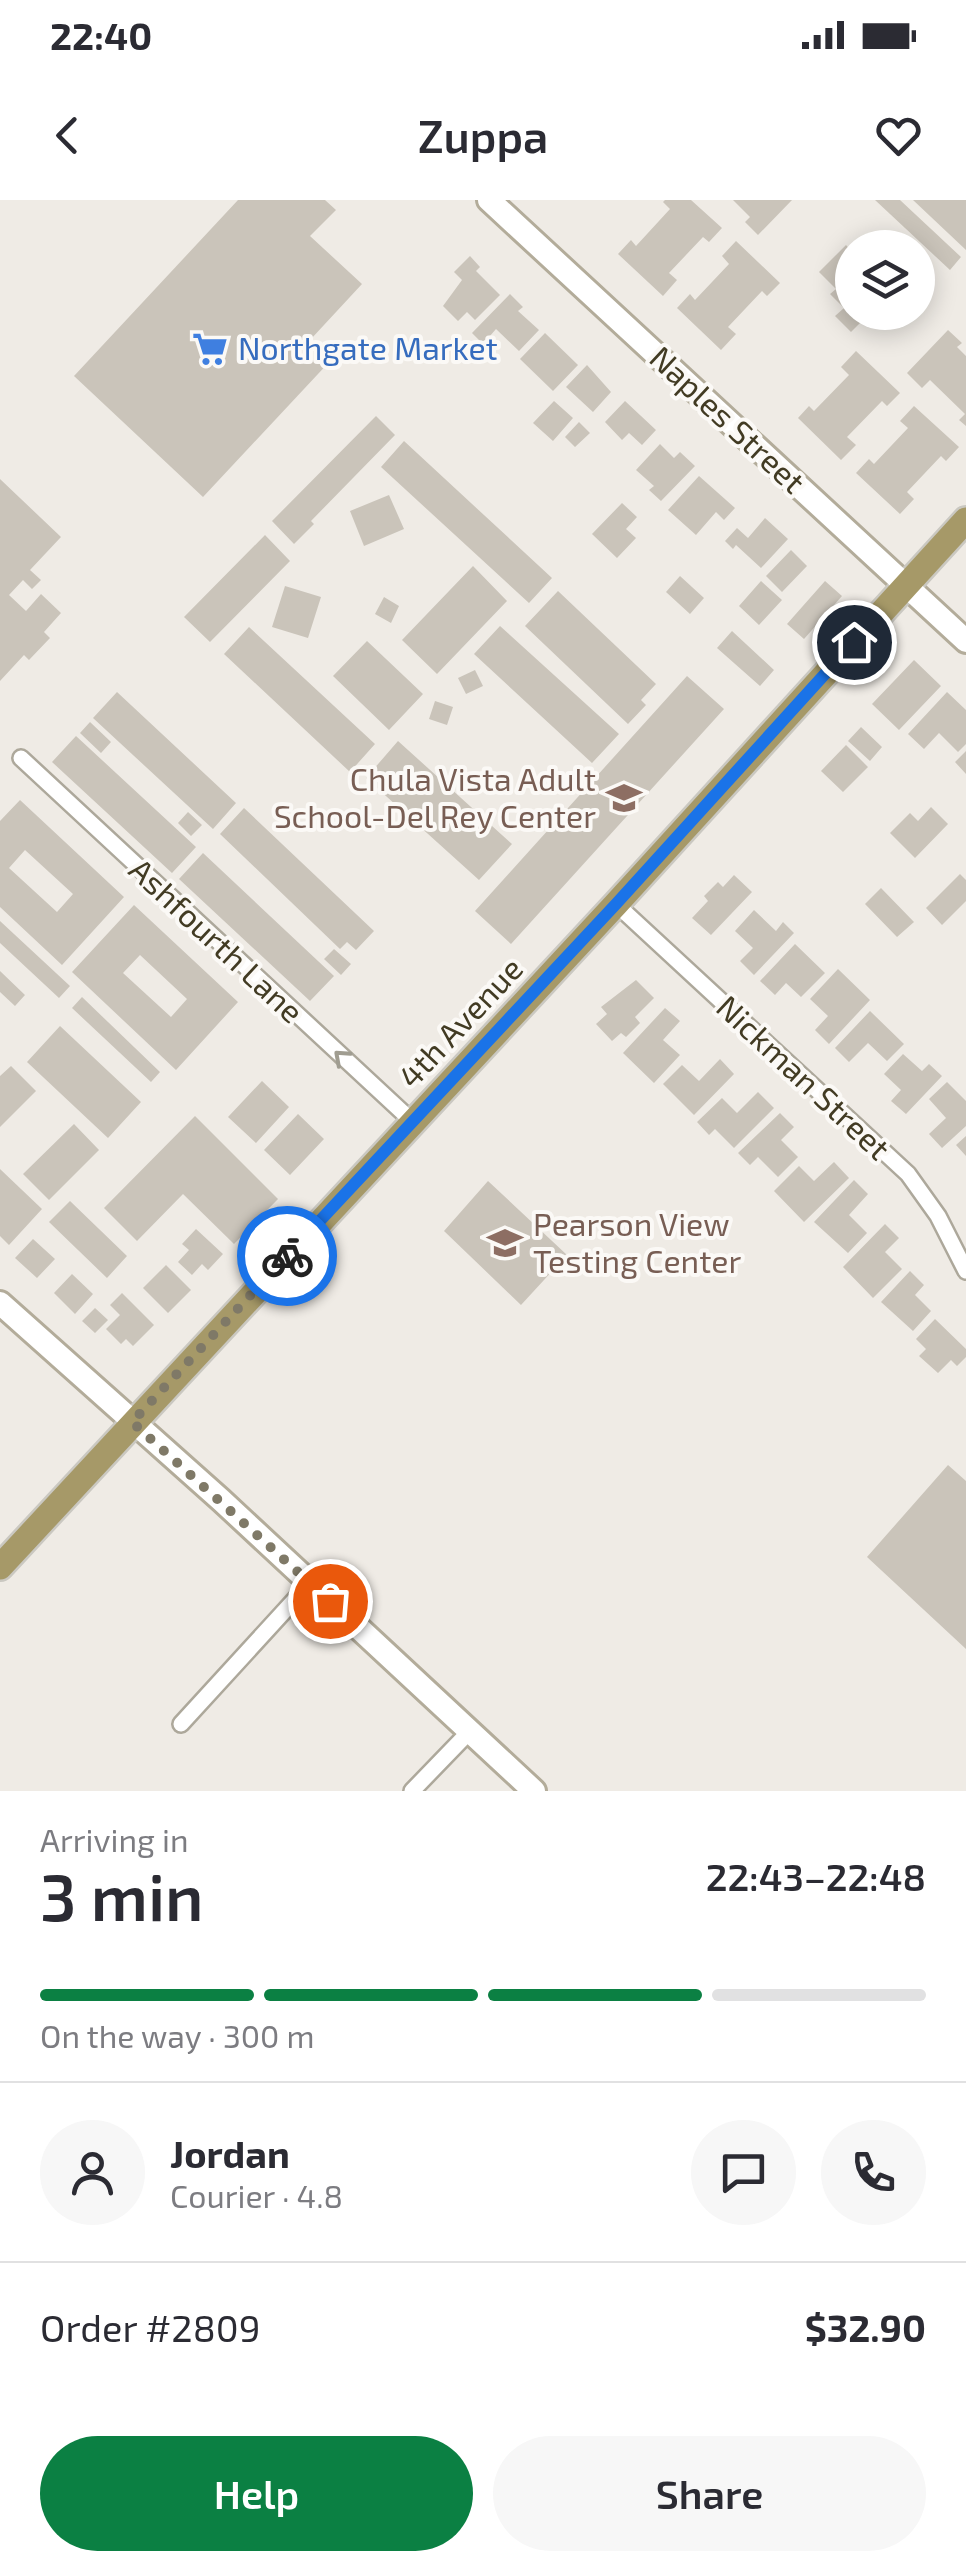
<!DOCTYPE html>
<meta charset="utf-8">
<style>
body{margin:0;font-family:"Exo 2",sans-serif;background:#f7f7f7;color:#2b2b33;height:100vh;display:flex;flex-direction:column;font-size:38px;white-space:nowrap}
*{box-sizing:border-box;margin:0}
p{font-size:32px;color:#7c7c81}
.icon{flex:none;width:55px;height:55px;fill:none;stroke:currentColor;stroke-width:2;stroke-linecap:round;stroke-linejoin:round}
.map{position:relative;height:1591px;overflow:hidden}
.details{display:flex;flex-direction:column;background:#fff;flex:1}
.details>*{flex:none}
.buttons{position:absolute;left:835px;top:30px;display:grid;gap:20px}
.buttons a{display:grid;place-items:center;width:100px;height:100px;border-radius:50%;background:#fff;box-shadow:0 5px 25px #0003;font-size:50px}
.pin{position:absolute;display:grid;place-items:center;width:85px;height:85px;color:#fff;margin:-42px;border:5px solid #fff;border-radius:50%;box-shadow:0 2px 10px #0007}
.courier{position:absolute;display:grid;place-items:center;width:100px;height:100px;margin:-50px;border:8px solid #1a73e8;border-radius:50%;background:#fff;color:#222;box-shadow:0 2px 12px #0007}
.summary em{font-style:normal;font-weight:600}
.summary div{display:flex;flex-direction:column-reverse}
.summary{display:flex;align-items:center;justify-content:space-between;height:170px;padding:0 40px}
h1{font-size:65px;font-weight:600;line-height:75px}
.bar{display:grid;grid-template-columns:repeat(4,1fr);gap:15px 10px;align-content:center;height:120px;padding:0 40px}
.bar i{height:12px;border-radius:8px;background:#e1e1e2}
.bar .on{background:#0b8043}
.bar p{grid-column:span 4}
.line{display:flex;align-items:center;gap:25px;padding:0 40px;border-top:2px solid #e1e1e2}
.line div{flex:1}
.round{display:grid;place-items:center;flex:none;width:105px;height:105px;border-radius:52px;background:#f7f7f7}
.action{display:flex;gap:20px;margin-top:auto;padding:20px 40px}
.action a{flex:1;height:115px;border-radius:60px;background:#0b8043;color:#fff;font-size:40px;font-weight:600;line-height:115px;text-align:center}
.action a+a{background:#f7f7f7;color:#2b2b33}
.status{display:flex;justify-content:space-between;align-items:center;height:70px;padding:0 50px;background:#fff;direction:ltr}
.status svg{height:28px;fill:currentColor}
header{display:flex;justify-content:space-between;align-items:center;height:130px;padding:0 40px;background:#fff;font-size:45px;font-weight:600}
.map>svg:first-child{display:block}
</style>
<div class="status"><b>22:40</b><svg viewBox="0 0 49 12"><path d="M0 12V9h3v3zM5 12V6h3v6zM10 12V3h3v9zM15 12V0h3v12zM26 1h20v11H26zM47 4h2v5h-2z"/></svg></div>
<header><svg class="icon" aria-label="back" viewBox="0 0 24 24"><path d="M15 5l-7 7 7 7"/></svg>Zuppa<svg class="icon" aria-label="heart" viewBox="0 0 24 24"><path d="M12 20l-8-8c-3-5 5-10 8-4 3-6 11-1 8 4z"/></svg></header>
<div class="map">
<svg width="966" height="1591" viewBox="0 0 966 1591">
<rect width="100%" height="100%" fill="#efebe5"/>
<path fill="#cac4ba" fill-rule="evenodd" d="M 238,0 L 325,0 L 336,10 L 310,36 L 362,84 L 311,139 L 332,159 L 203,297 L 74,176 Z
M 665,0 L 691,0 L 722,28 L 709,42 L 703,37 L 669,73 L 677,80 L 663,96 L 618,54 L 631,40 L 636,46 L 670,9 L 663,2 Z
M 733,0 L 792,0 L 758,35 L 745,22 L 750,17 Z
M 875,0 L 900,0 L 961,57 L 950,70 Z
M 913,0 L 966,0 L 966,50 Z
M 736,41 L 780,83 L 767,96 L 762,91 L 728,127 L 736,134 L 721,150 L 677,108 L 690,94 L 695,100 L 729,64 L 722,56 Z
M 846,45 L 852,52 L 852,112 L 871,112 L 851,132 L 835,116 L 844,108 L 830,94 L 836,89 L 819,72 Z
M 470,56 L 480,67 L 476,71 L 500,95 L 475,120 L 467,112 L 458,121 L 443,106 L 462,80 L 454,72 Z
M 510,94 L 523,107 L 518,111 L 539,130 L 519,151 L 496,129 L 483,144 L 472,133 Z
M 948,130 L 962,143 L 957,147 L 966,156 L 966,226 L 959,220 L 965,214 L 930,180 L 922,188 L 907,173 Z
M 545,133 L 578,165 L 553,191 L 520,159 Z
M 856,151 L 900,193 L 887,206 L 882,201 L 847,237 L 856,245 L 841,260 L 798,218 L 809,206 L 814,211 L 849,175 L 841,167 Z
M 587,165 L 611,192 L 593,212 L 566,187 Z
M 554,201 L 573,218 L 553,241 L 533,223 Z
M 625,201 L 656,230 L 642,245 L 629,233 L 622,240 L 605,222 Z
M 914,206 L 959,247 L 946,261 L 941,256 L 907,292 L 914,299 L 900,314 L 856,273 L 869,259 L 874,264 L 908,228 L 900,221 Z
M 376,216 L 395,235 L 311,321 L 314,324 L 294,344 L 272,321 Z
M 579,222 L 590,233 L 575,247 L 565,237 Z
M 404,241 L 552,378 L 529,403 L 381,267 Z
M 660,244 L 674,258 L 680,252 L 695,266 L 661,301 L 649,290 L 654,286 L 636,270 Z
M 699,276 L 735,308 L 724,320 L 716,312 L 696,335 L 668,310 Z
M 0,279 L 61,337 L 30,370 L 41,380 L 32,389 L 23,380 L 9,395 L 26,411 L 41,394 L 61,413 L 44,432 L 50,438 L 29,460 L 24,455 L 0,481 Z
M 389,295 L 404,329 L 364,346 L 350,311 Z
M 622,303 L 637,317 L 626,329 L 636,338 L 617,358 L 592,334 Z
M 765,318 L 788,339 L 761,368 L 736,345 L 733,349 L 725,341 L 737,328 L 748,338 Z
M 265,335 L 290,361 L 210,442 L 184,417 Z
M 791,350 L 807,366 L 782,392 L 766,376 Z
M 473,366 L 507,401 L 437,474 L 402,440 Z
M 680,376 L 704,398 L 690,414 L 666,392 Z
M 761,381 L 782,400 L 759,425 L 739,406 Z
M 825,381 L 842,396 L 804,439 L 787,424 Z
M 285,386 L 321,397 L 308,438 L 272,427 Z
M 558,391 L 656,484 L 641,500 L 646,505 L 628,524 L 525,426 Z
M 384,397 L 399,406 L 391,423 L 375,414 Z
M 500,426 L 619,534 L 592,563 L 474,454 Z
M 249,427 L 375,544 L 350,572 L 224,454 Z
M 732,431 L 774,470 L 760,486 L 717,448 Z
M 367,441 L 423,494 L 389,530 L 333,476 Z
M 914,460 L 941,486 L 899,530 L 872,504 Z
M 475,470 L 483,486 L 466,494 L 458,478 Z
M 687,476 L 724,509 L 511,744 L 475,711 Z
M 117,492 L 236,603 L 213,629 L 93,518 Z
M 947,492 L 966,510 L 966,544 L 958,552 L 939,533 L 924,549 L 908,534 Z
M 435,501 L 453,507 L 447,525 L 429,519 Z
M 90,522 L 111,542 L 101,553 L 80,533 Z
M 861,527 L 882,547 L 870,561 L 848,541 Z
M 76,536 L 196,647 L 172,673 L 52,562 Z
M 398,541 L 512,644 L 479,680 L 366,578 Z
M 846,545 L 868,567 L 843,592 L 821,571 Z
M 966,551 L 966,574 L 955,562 Z
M 20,600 L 124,697 L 62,765 L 0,707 L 0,621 ZM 25,650 L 73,694 L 57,712 L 9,668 Z
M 931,607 L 948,624 L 915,658 L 890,633 L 910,613 L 918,621 Z
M 244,608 L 374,731 L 356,750 L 347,742 L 340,749 L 220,634 Z
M 188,612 L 202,625 L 191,636 L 178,623 Z
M 203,653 L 334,776 L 310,801 L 179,679 Z
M 960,674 L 966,680 L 966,701 L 942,725 L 926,708 Z
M 734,675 L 752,692 L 711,735 L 692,718 L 708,701 L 704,696 L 718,682 L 723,687 Z
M 881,688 L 914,722 L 897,737 L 865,704 Z
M 134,705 L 238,802 L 176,870 L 72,772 ZM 140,755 L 187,799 L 171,817 L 123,773 Z
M 754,710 L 776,731 L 783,722 L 794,733 L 754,775 L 740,761 L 753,748 L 735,731 Z
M 0,721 L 70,786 L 59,798 L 0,743 Z
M 795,744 L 825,773 L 801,797 L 786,783 L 775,795 L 760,781 Z
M 334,749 L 351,764 L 341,775 L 324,759 Z
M 838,769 L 870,800 L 829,844 L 815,830 L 828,816 L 810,799 Z
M 0,771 L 25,795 L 15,806 L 0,792 Z
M 636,780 L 654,798 L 635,817 L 640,823 L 626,837 L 621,833 L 612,841 L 596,824 L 607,814 L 601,807 Z
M 82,797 L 160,872 L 151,882 L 72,808 Z
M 665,808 L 680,821 L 663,840 L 680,855 L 654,883 L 623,853 Z
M 870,811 L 904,844 L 887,861 L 868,843 L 849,862 L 835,848 Z
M 60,826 L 141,902 L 108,938 L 27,862 Z
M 903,854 L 922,871 L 929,864 L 942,876 L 906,914 L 891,901 L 901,890 L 884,874 Z
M 720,859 L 734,874 L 694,915 L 663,884 L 682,865 L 699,881 Z
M 11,866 L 36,891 L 0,927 L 0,876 Z
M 262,881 L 289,907 L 256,943 L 228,917 Z
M 947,882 L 966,901 L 966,926 L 942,948 L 929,934 L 946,918 L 929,899 Z
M 758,892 L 774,908 L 734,948 L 715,929 L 709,935 L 697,922 L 722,898 L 737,913 Z
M 780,913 L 794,927 L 781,940 L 798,957 L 778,977 L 758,957 L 750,965 L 738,953 Z
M 298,914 L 324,939 L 290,975 L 264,950 Z
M 195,916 L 278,999 L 234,1044 L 183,994 L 137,1041 L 104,1008 Z
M 74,924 L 99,950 L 49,1000 L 23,974 Z
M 966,936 L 966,956 L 956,945 Z
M 834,962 L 849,978 L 804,1022 L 774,991 L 799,966 L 814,981 Z
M 0,969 L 42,1009 L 9,1045 L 0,1036 Z
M 854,980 L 868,994 L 849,1015 L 867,1033 L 848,1053 L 814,1022 Z
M 488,981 L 567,1055 L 521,1105 L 444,1031 Z
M 70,1001 L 127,1056 L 107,1078 L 49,1022 Z
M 885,1024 L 899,1038 L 885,1052 L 902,1069 L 873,1098 L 843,1067 Z
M 196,1029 L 223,1054 L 208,1070 L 202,1064 L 192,1075 L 178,1062 L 189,1050 L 182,1044 Z
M 33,1039 L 55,1059 L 37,1078 L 15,1058 Z
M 166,1065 L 191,1090 L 168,1113 L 143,1088 Z
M 910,1071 L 924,1085 L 915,1095 L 931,1111 L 913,1131 L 881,1102 Z
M 72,1074 L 93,1094 L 75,1114 L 54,1093 Z
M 122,1093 L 154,1125 L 133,1146 L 126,1139 L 121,1144 L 106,1129 L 120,1115 L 110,1105 Z
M 95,1108 L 108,1120 L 95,1133 L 82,1121 Z
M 935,1119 L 966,1149 L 966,1157 L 957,1166 L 951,1160 L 938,1173 L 919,1156 L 926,1149 L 916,1139 Z
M 948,1265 L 966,1281 L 966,1449 L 867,1357 Z"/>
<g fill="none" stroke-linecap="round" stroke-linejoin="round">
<defs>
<path id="street" d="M 21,558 L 413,922
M 616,704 L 908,974 L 938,1016 L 966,1071
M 181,1524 L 310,1383
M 412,1591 L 469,1532"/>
<path id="secondary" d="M 489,0 L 966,441
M 0,1103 L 221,1300 L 534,1591"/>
<path id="primary" d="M 0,1367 L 616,704 L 966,320"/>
</defs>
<use href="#street" stroke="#ada89b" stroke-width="20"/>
<use href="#secondary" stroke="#b3ac9a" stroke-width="28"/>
<use href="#primary" stroke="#cac8c1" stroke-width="30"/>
<use href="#street" stroke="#fff" stroke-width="15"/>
<use href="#secondary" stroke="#fff" stroke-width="22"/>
<use href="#primary" stroke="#a69968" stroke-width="25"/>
</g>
<defs><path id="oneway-chevron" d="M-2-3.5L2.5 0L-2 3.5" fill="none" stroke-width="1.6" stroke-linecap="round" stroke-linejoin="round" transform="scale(2.5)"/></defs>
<use stroke="#a09d91" href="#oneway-chevron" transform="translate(341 857) rotate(-138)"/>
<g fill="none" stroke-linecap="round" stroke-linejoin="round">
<path stroke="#7f7967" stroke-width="10" stroke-dasharray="0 18" d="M 287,1056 L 132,1222 L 330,1401"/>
<path stroke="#1a73e8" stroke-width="12" d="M 287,1056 L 616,704 L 854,442"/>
</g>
<defs>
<symbol id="supermarket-bare" viewBox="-9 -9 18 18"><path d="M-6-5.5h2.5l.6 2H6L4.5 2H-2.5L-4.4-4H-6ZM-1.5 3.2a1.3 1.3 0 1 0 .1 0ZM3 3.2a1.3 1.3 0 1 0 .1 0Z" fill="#3f7fe0" stroke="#fbf9f6" stroke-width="2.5" paint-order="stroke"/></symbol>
<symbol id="school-bare" viewBox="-9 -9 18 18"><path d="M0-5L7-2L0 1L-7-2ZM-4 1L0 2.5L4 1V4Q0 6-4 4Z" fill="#8d6e63" stroke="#fbf9f6" stroke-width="2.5" paint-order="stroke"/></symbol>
</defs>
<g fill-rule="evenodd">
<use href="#supermarket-bare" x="185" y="124" width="50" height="50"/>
<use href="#school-bare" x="599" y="573" width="50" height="50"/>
<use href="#school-bare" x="480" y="1018" width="50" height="50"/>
</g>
<g text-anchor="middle" stroke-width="8" stroke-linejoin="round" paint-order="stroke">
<g font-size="32" fill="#366cbe" stroke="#fbf9f6" text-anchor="start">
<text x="238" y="160">Northgate Market</text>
</g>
<g font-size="32" fill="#423b23" stroke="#fbf9f6">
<text transform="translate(727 220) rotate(43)" y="11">Naples Street</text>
<text transform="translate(216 741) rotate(43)" y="11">Ashfourth Lane</text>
<text transform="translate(461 823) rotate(-47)" y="11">4th Avenue</text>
<text transform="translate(803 878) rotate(43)" y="11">Nickman Street</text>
</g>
<g font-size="32" fill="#785e54" stroke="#fbf9f6" text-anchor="end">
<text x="596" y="591">Chula Vista Adult<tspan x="596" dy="37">School-Del Rey Center</tspan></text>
<text x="533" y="1036" text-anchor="start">Pearson View<tspan x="533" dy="37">Testing Center</tspan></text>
</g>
</g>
</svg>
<div class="buttons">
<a><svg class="icon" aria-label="layers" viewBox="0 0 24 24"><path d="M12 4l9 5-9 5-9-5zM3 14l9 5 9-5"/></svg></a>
</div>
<div class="pin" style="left:330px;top:1401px;background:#ea580c"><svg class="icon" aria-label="bag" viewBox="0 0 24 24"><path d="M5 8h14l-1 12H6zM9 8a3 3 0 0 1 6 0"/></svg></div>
<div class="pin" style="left:854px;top:442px;background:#1f2937"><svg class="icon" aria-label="home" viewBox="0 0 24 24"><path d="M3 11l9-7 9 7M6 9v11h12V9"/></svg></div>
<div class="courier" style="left:287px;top:1056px"><svg class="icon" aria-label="bike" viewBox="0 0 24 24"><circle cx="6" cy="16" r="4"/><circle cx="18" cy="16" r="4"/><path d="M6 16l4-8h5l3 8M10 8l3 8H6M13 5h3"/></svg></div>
</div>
<section class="details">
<div class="summary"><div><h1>3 min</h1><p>Arriving in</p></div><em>22:43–22:48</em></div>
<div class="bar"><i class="on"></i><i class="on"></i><i class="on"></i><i></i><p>On the way · 300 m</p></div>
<div class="line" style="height:180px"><a class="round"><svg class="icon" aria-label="person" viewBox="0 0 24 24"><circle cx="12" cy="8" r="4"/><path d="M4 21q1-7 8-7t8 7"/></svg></a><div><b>Jordan</b><p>Courier · 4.8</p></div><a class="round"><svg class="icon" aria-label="chat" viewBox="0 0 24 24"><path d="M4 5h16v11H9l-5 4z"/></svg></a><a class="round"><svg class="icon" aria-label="phone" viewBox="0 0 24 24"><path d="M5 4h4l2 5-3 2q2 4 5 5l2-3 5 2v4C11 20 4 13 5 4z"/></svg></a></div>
<div class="line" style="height:130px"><div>Order #2809</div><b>$32.90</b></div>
<div class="action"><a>Help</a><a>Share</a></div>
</section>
